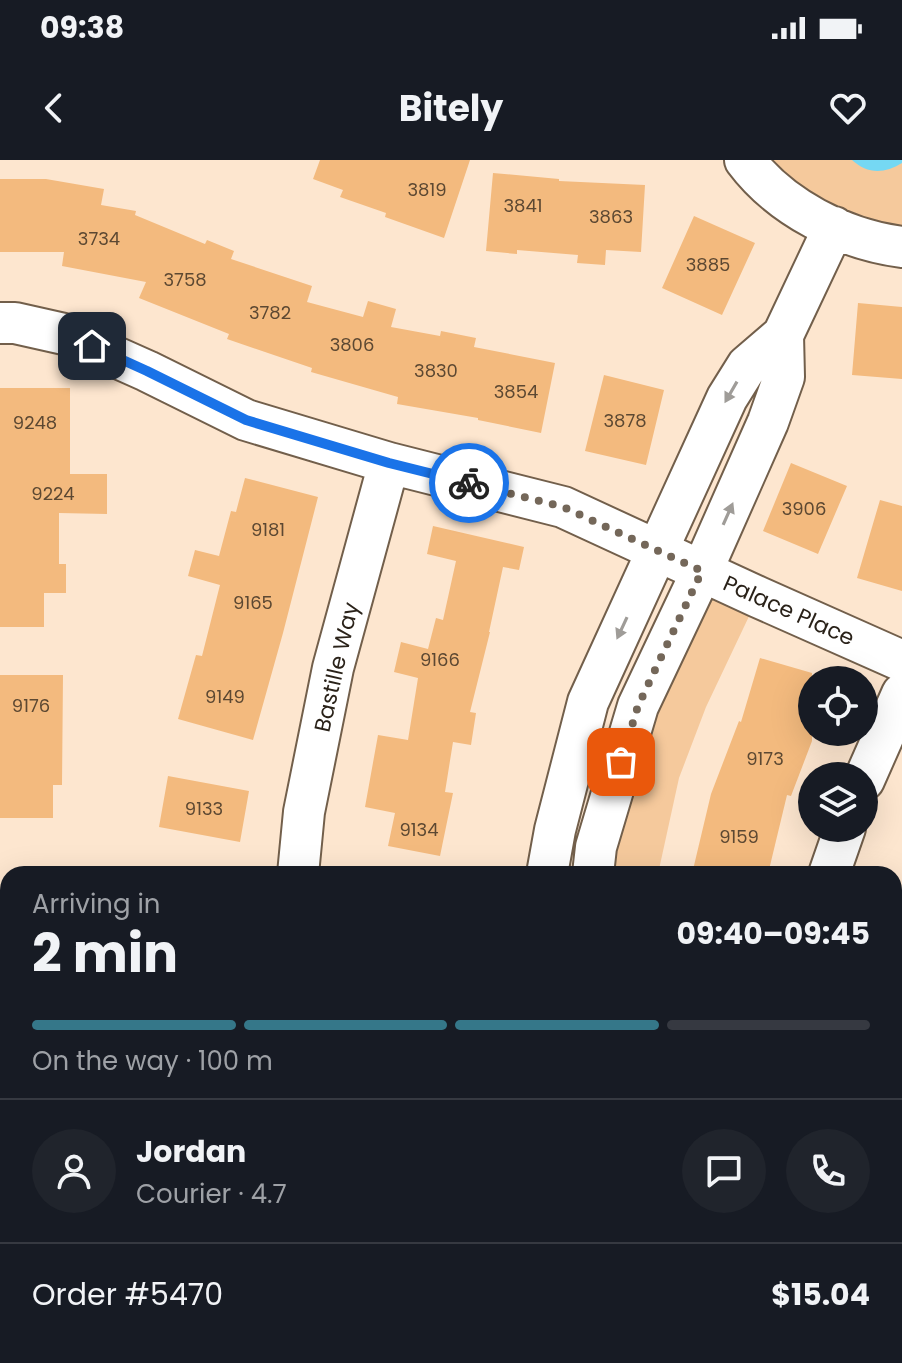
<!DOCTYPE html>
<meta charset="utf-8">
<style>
body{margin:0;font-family:Poppins,sans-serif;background:#20242c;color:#f1f3f6;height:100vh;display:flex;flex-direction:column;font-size:30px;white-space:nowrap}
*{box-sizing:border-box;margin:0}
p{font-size:26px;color:#9ea1a6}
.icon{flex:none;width:44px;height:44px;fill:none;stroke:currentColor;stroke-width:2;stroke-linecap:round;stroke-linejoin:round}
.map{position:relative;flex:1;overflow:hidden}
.details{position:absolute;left:0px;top:706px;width:902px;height:498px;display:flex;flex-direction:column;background:#171b24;border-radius:24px 24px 0 0;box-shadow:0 8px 32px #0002}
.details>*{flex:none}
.tools{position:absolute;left:798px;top:506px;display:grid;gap:16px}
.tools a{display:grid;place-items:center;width:80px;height:80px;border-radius:50%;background:#171b24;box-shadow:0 8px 32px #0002;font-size:40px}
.pin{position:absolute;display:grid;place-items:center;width:68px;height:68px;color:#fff;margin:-34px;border-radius:16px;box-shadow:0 4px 12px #0006}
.courier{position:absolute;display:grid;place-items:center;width:80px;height:80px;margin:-40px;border:6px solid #1a73e8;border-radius:50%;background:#fff;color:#222;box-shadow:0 2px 10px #0007}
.head em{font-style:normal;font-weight:700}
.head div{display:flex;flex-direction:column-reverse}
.head{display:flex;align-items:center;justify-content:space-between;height:136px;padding:0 32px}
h1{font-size:52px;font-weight:700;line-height:60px}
.bar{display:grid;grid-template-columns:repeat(4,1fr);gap:12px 8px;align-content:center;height:96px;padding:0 32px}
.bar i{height:10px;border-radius:6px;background:#363941}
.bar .on{background:#357789}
.bar p{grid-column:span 4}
.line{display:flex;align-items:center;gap:20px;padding:0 32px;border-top:2px solid #363941}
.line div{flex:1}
.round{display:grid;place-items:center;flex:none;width:84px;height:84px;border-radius:42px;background:#20242c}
.status{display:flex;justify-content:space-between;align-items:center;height:56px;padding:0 40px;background:#171b24;direction:ltr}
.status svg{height:22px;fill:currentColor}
header{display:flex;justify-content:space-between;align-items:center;height:104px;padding:0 32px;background:#171b24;font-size:36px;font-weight:700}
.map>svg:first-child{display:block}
</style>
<div class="status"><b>09:38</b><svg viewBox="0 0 49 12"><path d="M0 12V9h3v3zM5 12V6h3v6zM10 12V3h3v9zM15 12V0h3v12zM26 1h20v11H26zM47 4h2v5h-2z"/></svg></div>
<header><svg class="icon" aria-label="back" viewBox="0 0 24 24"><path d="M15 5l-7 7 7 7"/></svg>Bitely<svg class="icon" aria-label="heart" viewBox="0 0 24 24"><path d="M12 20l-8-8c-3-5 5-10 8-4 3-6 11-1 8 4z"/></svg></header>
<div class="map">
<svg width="902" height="1203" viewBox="0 0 902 1203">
<rect width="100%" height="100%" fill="#fde6cf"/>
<path fill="#f5c99c" d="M 773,0 L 902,0 L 902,68 L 852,57 L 790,18 Z
M 709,439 L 727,440 L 752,450 L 706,547 L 679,618 L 658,714 L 608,714 L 648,566 Z
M 894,1041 L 902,1041 L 902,1115 L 894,1115 Z"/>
<path fill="#75d8f3" d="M 852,0 L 902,0 L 902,3 C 884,14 867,14 852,0 Z"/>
<path fill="#f3ba7e" d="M 320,0 L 470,0 L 444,78 L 385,57 L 386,53 L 340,37 L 343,30 L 313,19 Z
M 493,13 L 559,19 L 559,21 L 645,25 L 641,92 L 606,90 L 605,105 L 577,103 L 578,95 L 517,90 L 517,94 L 486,91 Z
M 0,19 L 46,19 L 104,29 L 101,45 L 136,51 L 135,55 L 205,84 L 207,80 L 234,91 L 231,99 L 312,126 L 307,142 L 363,157 L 368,141 L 396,149 L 391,167 L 440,176 L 441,171 L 476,178 L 474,187 L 555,203 L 541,273 L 478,260 L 478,258 L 397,244 L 398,237 L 311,212 L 312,208 L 227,179 L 229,174 L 139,138 L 146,122 L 62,106 L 64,92 L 0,92 Z
M 694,56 L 755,83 L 722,155 L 662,128 Z
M 858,143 L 902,147 L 902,219 L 852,215 Z
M 604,215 L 664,230 L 646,305 L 585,291 Z
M 0,228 L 70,228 L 70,314 L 107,314 L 107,354 L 59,353 L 59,404 L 66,404 L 66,433 L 44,433 L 44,467 L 0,467 Z
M 791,303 L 847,326 L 818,394 L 763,371 Z
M 245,318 L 318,337 L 283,473 L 253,580 L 178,559 L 196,495 L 202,496 L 220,425 L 188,416 L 195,390 L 219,396 L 231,351 L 236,352 Z
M 880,340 L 902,346 L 902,431 L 857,418 Z
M 433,366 L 524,387 L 519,410 L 503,407 L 489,472 L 490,472 L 470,552 L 476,553 L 471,585 L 453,582 L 445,632 L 453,633 L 440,696 L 388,686 L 395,653 L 365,647 L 378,575 L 408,580 L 418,518 L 394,512 L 401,482 L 428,489 L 436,458 L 443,460 L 456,401 L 427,394 Z
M 760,498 L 812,513 L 812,581 L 791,636 L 787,635 L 768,714 L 692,714 L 711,634 L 739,561 L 741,562 Z
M 0,515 L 63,515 L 62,625 L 53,625 L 53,658 L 0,658 Z
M 168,616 L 249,631 L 240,682 L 159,667 Z"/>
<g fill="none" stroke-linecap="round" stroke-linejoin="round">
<defs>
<path id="minor" d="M 745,0 C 781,48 843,79 902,87
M 0,163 L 15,163 L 64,174 L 147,211 L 246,260 L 389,303 L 563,347 L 758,437 L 902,501
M 864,620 L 902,534
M 298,714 L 304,652 L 333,508 L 389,303
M 547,714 L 555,670 L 588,542 L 727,238 L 747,206 L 783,175 L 834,67
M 593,714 L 596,687 L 638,546 L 702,411 L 768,262 L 784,217 L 783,175
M 829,714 L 845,668
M 0,838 L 8,838
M 581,1196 L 581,1203
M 533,1203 L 533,1196"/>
<path id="major" d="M 0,1127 L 8,1127
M 894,1134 L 902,1133"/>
</defs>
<use href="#minor" stroke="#725f4b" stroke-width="44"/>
<use href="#major" stroke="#fff" stroke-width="48"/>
<use href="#minor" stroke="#fff" stroke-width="40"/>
<use href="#major" stroke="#a2e2f4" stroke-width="44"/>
</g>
<defs><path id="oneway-solid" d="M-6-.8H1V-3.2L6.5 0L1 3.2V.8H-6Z" transform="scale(2)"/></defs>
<g fill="#9f9c98">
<use href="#oneway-solid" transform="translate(731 232) rotate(120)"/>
<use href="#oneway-solid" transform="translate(728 354) rotate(-66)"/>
<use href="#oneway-solid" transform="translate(622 468) rotate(115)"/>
</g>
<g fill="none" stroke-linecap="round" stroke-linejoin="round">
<path stroke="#746759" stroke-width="8" stroke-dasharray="0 14.4" d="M 469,323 L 563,347 L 702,411 L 638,546 L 621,602"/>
<path stroke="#1a73e8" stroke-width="10" d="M 92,186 L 147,211 L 246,260 L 389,303 L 469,323"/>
</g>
<g text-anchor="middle" stroke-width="8" stroke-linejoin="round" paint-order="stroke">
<g font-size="18" fill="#5c4832">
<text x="427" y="36">3819</text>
<text x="523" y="52">3841</text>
<text x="611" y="63">3863</text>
<text x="99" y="85">3734</text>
<text x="708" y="111">3885</text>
<text x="185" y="126">3758</text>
<text x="270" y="159">3782</text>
<text x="352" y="191">3806</text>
<text x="436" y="217">3830</text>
<text x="516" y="238">3854</text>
<text x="625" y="267">3878</text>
<text x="35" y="269">9248</text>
<text x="53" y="340">9224</text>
<text x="804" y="355">3906</text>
<text x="268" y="376">9181</text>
<text x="253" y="449">9165</text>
<text x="440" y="506">9166</text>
<text x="225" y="543">9149</text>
<text x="31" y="552">9176</text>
<text x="765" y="605">9173</text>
<text x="204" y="655">9133</text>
<text x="419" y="676">9134</text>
<text x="739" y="683">9159</text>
</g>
<g font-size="22" fill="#2a2219" stroke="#fff">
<text transform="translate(789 450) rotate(24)" y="8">Palace Place</text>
<text transform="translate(336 507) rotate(-77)" y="8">Bastille Way</text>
</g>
</g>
</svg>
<div class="tools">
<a><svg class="icon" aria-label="locate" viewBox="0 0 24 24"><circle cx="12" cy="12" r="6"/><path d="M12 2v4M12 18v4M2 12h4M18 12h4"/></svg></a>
<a><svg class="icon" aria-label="layers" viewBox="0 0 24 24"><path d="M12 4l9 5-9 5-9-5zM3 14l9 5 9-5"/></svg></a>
</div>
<div class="pin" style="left:621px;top:602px;background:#ea580c"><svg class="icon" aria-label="bag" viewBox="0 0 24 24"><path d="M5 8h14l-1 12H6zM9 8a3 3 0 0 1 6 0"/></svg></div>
<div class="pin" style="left:92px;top:186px;background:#1f2937"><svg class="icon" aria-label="home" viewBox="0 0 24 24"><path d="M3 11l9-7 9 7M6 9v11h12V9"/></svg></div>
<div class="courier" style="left:469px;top:323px"><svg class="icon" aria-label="bike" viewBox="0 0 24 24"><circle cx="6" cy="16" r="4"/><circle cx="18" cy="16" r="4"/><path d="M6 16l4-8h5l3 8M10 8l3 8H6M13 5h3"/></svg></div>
<section class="details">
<div class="head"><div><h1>2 min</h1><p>Arriving in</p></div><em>09:40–09:45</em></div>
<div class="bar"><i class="on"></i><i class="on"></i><i class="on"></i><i></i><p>On the way · 100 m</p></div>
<div class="line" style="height:144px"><a class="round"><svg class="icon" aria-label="person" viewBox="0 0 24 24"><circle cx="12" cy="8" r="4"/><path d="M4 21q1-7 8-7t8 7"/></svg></a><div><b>Jordan</b><p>Courier · 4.7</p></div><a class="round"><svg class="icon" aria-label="chat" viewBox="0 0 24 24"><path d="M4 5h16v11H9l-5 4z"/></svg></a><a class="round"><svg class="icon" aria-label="phone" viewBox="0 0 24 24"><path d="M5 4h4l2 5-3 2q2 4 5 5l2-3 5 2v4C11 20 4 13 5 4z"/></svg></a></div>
<div class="line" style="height:104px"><div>Order #5470</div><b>$15.04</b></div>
</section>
</div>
